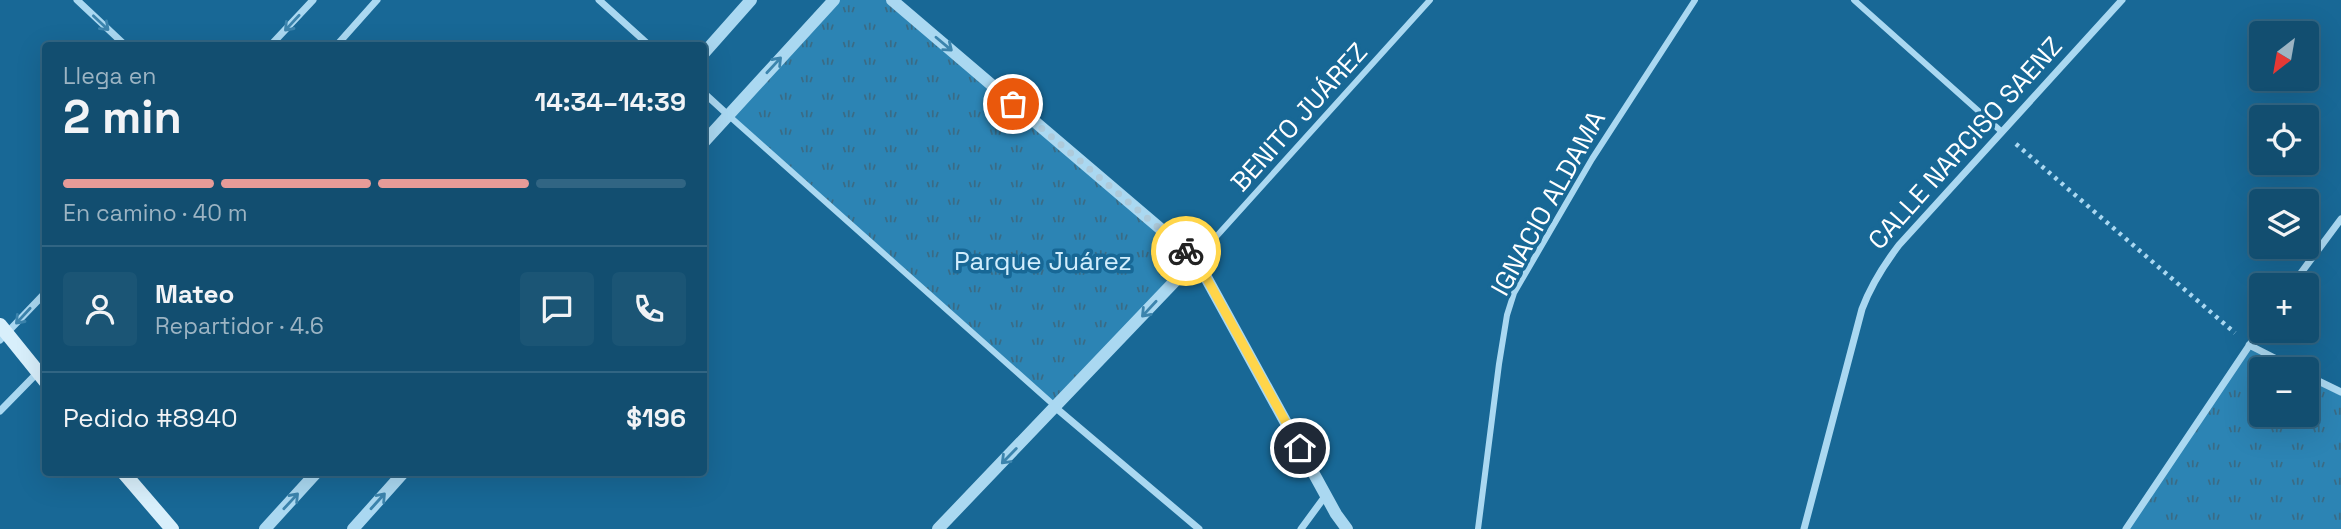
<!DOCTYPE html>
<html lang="es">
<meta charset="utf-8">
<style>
body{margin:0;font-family:"Space Grotesk",sans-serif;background:#1b5575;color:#f1f3f6;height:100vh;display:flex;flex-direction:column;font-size:26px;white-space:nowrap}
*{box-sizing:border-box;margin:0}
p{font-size:23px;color:#9cb4c3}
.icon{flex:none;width:38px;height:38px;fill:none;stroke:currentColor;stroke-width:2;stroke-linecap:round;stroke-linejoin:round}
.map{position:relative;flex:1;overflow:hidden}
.side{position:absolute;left:42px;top:42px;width:665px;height:434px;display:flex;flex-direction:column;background:#124e70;border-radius:7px;box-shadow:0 7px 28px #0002,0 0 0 2px #316583}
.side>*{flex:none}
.needle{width:46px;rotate:211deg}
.fabs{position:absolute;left:2249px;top:21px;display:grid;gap:14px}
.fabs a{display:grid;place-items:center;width:70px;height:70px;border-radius:7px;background:#124e70;box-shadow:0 7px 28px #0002,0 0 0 2px #316583;font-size:35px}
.pin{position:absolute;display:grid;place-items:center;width:60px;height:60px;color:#fff;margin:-30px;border:4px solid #fff;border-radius:50%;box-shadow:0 2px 7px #0007}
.courier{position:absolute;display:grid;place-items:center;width:70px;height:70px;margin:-35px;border:5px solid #ffd54a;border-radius:50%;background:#fff;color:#222;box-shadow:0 2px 9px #0007}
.overview em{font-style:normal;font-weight:600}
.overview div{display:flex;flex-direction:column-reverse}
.overview{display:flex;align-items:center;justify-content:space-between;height:119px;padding:0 21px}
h1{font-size:46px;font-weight:600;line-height:52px}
.bar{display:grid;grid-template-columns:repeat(4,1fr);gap:10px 7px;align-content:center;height:84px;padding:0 21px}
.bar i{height:9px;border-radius:5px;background:#316583}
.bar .active{background:#e69b98}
.bar p{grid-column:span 4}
.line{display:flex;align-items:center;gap:18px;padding:0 21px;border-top:2px solid #316583}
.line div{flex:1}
.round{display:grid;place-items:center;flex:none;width:74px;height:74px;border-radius:7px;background:#1b5575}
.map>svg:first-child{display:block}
</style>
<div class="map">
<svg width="2341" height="529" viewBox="0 0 2341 529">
<defs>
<pattern id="grass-tufts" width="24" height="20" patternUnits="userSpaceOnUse" patternTransform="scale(1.75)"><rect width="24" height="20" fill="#2c84b4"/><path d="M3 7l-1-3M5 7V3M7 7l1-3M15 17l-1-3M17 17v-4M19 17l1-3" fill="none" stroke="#3a6b85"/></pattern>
</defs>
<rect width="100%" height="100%" fill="#186896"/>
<path fill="url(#grass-tufts)" d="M 834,0 L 892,0 L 1196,259 L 1056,408 L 728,115 Z
M 2249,345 L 2296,369 L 2261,369 L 2261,415 L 2306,415 L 2307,375 L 2341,392 L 2341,529 L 2126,529 Z"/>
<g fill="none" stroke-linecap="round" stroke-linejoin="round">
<path stroke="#aad8f1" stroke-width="4.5" stroke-dasharray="3.5 5" stroke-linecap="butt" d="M 2016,144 L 2235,333"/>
<path stroke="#aad8f1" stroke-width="6" d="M 1854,0 L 2002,132
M 728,115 L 1056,407
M 1196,259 L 1430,0
M 1478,529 L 1499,364 L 1507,315 L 1514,293 L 1592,159 L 1695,0"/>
<path stroke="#aad8f1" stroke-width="7" d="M 77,0 L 126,46
M 599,0 L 650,46
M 270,46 L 313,0
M 336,46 L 377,0
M 704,93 L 728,115
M 2292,285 L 2341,219
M 0,340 L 46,292
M 2249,345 L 2296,369
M 2306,375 L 2341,392
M 1056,408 L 1199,529
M 0,411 L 46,364
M 1301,529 L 1326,495
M 1804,529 L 1862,309 C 1871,285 1883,266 1899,245 L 2122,0
M 2126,529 L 2261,328"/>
<path stroke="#aad8f1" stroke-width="12" d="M 892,0 L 1196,259 L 1336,514 L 1347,529
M 704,53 L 751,0
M 704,142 L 834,0
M 265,529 L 317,472
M 353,529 L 404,472
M 938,529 L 1196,259"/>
<path stroke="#d8effb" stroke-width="14" d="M 0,325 L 46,382
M 123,472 L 172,529"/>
</g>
<defs><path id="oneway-shaft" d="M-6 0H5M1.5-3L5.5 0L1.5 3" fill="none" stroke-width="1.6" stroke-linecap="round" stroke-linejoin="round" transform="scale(1.75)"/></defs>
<g stroke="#3c84ad">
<use href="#oneway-shaft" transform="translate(101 23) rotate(43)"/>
<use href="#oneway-shaft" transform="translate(292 23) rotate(133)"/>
<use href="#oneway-shaft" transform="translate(944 44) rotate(40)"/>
<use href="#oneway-shaft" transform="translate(774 65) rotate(-47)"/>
<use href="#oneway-shaft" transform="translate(1149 309) rotate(133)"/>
<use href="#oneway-shaft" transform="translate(23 316) rotate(133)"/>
<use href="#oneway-shaft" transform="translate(1009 456) rotate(134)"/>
<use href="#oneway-shaft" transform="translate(291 501) rotate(-47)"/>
<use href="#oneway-shaft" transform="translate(378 501) rotate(-48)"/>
</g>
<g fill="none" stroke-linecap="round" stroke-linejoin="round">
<path stroke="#aecada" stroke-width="7" stroke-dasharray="0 12.6" d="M 1013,104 L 1186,251"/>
<path stroke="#ffd54a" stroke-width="9" d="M 1186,251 L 1196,259 L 1300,448"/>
</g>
<g text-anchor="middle" stroke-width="7" stroke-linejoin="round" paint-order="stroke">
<g font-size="26" fill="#fff" stroke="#186896">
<text transform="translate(1299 117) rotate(-48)" y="9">BENITO JUÁREZ</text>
<text transform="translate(1965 143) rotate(-48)" y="9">CALLE NARCISO SAENZ</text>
<text transform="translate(1548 203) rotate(-61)" y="9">IGNACIO ALDAMA</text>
</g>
<g font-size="26" fill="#d1edfc" stroke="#186896">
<text x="1043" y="270">Parque Juárez</text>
</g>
</g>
</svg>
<div class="fabs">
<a><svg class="needle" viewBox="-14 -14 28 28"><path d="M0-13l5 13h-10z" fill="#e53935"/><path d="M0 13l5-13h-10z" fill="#9cb4c3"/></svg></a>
<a><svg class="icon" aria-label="locate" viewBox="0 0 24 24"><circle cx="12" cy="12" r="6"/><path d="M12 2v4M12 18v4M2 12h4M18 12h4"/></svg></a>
<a><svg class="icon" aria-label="layers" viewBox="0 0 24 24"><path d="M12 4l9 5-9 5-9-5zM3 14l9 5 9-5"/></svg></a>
<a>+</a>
<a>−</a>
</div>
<div class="pin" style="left:1013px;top:104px;background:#ea580c"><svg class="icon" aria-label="bag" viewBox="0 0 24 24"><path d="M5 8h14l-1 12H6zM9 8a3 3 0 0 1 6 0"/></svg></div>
<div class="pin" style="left:1300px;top:448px;background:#1f2937"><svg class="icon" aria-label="home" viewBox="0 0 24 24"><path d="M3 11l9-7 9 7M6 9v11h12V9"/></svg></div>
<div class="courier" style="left:1186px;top:251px"><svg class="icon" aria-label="bike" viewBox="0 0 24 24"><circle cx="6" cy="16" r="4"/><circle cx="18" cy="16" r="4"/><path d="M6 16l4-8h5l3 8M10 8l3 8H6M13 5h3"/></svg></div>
<section class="side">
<div class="overview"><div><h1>2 min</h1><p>Llega en</p></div><em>14:34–14:39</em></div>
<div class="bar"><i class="active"></i><i class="active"></i><i class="active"></i><i></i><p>En camino · 40 m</p></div>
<div class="line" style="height:126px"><a class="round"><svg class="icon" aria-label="person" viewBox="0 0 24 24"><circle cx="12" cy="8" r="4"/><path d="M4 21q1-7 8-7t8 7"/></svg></a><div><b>Mateo</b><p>Repartidor · 4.6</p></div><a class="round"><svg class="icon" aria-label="chat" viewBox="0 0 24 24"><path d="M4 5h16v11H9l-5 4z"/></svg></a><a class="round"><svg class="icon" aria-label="phone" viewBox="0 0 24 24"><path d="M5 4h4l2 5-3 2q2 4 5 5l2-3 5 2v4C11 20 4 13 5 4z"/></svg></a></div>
<div class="line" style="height:91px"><div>Pedido #8940</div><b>$196</b></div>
</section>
</div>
